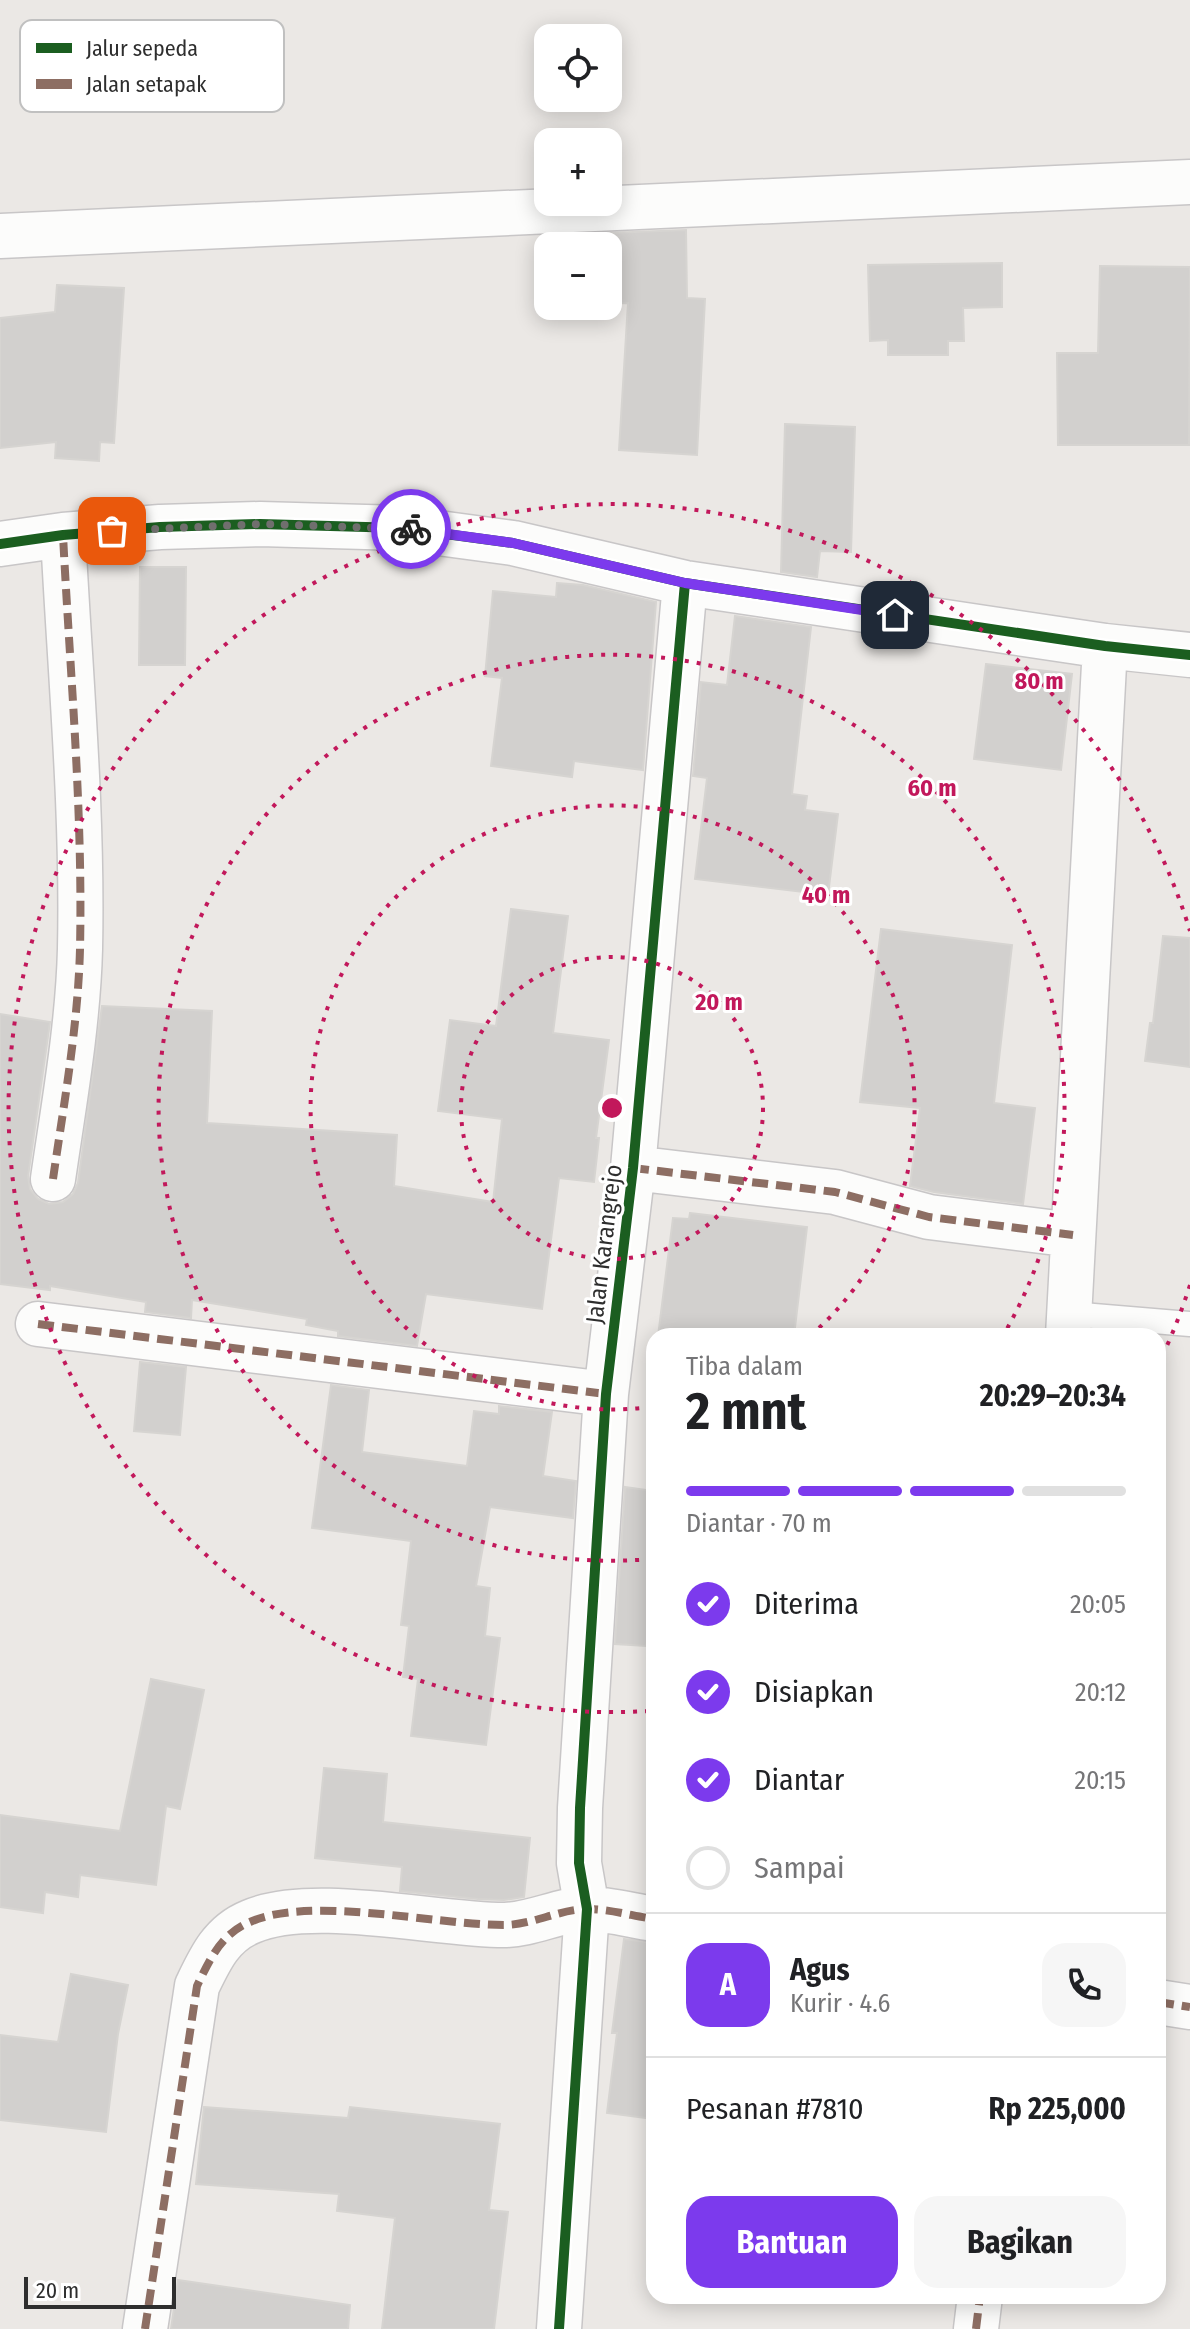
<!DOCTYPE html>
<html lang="id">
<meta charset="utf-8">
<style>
body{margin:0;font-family:"Fira Sans Condensed",sans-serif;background:#f6f6f6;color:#202124;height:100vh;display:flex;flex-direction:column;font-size:30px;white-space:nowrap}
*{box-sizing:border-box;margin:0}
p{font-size:26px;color:#757577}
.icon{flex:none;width:44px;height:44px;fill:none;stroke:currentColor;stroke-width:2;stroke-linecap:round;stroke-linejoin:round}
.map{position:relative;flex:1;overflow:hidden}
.side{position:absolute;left:646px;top:1328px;width:520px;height:976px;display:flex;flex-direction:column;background:#fff;border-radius:24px;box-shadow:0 4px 20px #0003}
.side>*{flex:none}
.fabs{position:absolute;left:534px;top:24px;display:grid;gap:16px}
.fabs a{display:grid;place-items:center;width:88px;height:88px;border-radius:16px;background:#fff;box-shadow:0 4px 20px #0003;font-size:40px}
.scale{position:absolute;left:24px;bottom:20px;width:152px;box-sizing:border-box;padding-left:8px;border:4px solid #2e2e2e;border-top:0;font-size:22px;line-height:28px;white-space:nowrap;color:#2e2e2e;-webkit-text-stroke:6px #fff;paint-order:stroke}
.pin{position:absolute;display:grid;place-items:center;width:68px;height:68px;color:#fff;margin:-34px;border-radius:16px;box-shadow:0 4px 12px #0006}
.courier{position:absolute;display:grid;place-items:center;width:80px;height:80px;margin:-40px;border:6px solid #7c3aed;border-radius:50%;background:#fff;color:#222;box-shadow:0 2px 10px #0007}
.summary em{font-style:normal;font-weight:700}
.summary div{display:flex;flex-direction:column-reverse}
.summary{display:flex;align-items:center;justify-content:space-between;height:136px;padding:0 40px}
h1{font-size:52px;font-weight:700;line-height:60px}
.bar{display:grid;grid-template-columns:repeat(4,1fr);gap:12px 8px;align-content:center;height:96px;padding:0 40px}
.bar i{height:10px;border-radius:6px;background:#e0e0e0}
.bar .active{background:#7c3aed}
.bar p{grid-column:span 4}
.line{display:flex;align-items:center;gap:20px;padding:0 40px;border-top:2px solid #e0e0e0}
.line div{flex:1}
.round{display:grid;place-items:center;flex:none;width:84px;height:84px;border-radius:24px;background:#f6f6f6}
ol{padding:0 40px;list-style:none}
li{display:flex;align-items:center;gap:24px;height:88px}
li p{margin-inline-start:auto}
li .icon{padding:8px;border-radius:50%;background:#7c3aed;color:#fff;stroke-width:4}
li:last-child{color:#757577}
li i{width:44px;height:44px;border:4px solid #e0e0e0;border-radius:50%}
.primary-button{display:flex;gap:16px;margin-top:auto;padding:16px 40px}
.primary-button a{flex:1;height:92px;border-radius:24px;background:#7c3aed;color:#fff;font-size:32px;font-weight:700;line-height:92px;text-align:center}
.primary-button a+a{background:#f6f6f6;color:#202124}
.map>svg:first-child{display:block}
</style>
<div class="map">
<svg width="1190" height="2329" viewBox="0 0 1190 2329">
<rect width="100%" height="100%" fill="#ebe8e5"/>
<path fill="#d2d0ce" stroke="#d6d4d1" stroke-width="2" d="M 686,230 L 687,298 L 705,299 L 697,455 L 619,450 L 628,303 L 608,304 L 608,233 Z
M 1002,263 L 1002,307 L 963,308 L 964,341 L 948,341 L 948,355 L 888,355 L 888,340 L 870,341 L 868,265 Z
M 1100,266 L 1190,267 L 1189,445 L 1058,445 L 1057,353 L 1098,353 Z
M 57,285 L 124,288 L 114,443 L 100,442 L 99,461 L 55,458 L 56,442 L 0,448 L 0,318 L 55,312 Z
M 785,424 L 855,427 L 851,552 L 820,551 L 817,577 L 781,572 Z
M 140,567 L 186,567 L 185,665 L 139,665 Z
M 557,583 L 583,585 L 656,602 L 643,770 L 574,761 L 572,777 L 491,766 L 502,678 L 485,676 L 493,591 L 556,597 Z
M 735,616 L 811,627 L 792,794 L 807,796 L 805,810 L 838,814 L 828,895 L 695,879 L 707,778 L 693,776 L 701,682 L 727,685 Z
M 986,664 L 1072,674 L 1061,770 L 974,759 Z
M 511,909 L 568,916 L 553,1033 L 609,1040 L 596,1138 L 599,1138 L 594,1182 L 559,1178 L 542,1309 L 426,1294 L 417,1346 L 338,1336 L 338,1331 L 306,1325 L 307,1319 L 192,1300 L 191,1318 L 145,1312 L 146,1302 L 50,1286 L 50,1290 L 0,1284 L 0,1014 L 50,1022 L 28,1176 L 30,1189 L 38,1199 L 49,1204 L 63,1202 L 73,1194 L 78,1183 L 102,1006 L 212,1011 L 207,1123 L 397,1135 L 394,1186 L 493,1202 L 502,1119 L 438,1111 L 450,1020 L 496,1026 Z
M 881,929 L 1012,945 L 994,1103 L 1035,1108 L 1023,1204 L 934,1192 L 910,1186 L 920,1108 L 860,1102 Z
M 1163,936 L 1190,938 L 1190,1067 L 1145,1061 L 1150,1023 L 1153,1023 Z
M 690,1213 L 807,1227 L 794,1336 L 658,1336 L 673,1218 L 689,1219 Z
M 140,1362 L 186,1367 L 180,1435 L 134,1431 Z
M 331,1385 L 369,1390 L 362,1452 L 467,1466 L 474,1411 L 499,1414 L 499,1406 L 552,1412 L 543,1476 L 576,1481 L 573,1518 L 490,1507 L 476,1586 L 490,1588 L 485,1636 L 500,1638 L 486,1745 L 411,1736 L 418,1679 L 403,1677 L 409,1626 L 401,1625 L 411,1541 L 312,1528 Z
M 625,1487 L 654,1491 L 654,1643 L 647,1642 L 646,1646 L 615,1644 Z
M 151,1679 L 204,1690 L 180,1809 L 166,1806 L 156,1885 L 80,1875 L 78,1897 L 45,1892 L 43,1913 L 0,1907 L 0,1815 L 120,1831 Z
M 324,1768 L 387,1774 L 383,1822 L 530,1838 L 524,1897 L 504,1900 L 478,1899 L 400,1891 L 402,1867 L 315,1858 Z
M 624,1939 L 654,1943 L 654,2119 L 607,2113 L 617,2033 L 612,2033 Z
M 71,1974 L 128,1985 L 118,2034 L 106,2132 L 0,2120 L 0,2035 L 58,2042 Z
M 204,2107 L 348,2118 L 350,2107 L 500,2124 L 489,2210 L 508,2212 L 494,2329 L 382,2329 L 395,2218 L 337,2211 L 339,2194 L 196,2184 Z
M 178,2280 L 350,2305 L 348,2329 L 171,2329 Z"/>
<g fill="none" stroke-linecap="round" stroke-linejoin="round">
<defs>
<path id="service" d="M 1070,1314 L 1190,1324"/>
<path id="minor" d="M 0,236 L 1190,182
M 0,544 L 63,535 L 160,527 L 260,524 L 401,528 L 513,543 L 685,583 L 1105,646 L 1190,655
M 633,1168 L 835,1192 L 929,1217 L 1073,1235
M 53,1179 C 64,1103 78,1026 80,949 C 83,811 70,672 63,535
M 38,1324 L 606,1394
M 1068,1336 L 1105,646
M 1158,2002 L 1190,2007
M 145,2329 L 197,1986 C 210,1959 221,1934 250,1922 C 310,1895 436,1925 504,1925 C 532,1925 560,1909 588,1909 C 609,1909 633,1916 654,1919
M 559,2329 L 587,1909 L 579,1863 L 580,1808 L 606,1394 L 633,1168 L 685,583
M 976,2329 L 980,2296"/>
</defs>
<use href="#service" stroke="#c8c6c7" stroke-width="27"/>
<use href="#minor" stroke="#c8c6c7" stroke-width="47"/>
<use href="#service" stroke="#fcfcfb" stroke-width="24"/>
<use href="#minor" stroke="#fcfcfb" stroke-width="44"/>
<path stroke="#8d6e63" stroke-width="8" stroke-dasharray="16 8" stroke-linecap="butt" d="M 633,1168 L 835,1192 L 929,1217 L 1073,1235
M 53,1179 C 64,1103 78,1026 80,949 C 83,811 70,672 63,535
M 38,1324 L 606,1394
M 1158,2002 L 1190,2007
M 145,2329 L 197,1986 C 210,1959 221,1934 250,1922 C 310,1895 436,1925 504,1925 C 532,1925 560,1909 588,1909 C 609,1909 633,1916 654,1919
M 976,2329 L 980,2296"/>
<defs>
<path id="cycleway" d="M 0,544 L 63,535 L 160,527 L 260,524 L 401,528 L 513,543 L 685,583 L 1105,646 L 1190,655
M 559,2329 L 587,1909 L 579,1863 L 580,1808 L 606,1394 L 633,1168 L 685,583"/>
</defs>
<use href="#cycleway" stroke="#fff" stroke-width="15"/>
<use href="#cycleway" stroke="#1b5e20" stroke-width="10"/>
</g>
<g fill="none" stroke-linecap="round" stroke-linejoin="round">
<path stroke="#706f6e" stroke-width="8" stroke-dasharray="0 14.4" d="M 112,531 L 260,524 L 411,529"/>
<path stroke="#7c3aed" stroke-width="10" d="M 411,529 L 513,543 L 685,583 L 895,615"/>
</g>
<g fill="none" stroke="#c2185b" stroke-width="4" stroke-dasharray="4 8">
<circle cx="612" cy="1108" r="151"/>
<path d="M651 1407A302 302 0 1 1 810 1336"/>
<path d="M651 1559A453 453 0 1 1 1004 1334"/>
<path d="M1190 1285A604 604 0 0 1 1159 1363M649 1711A604 604 0 1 1 1190 931"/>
</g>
<g text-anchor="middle" stroke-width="6" stroke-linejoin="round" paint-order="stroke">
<g font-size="24" fill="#2e2e2e" stroke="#fff">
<text transform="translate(604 1244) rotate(-83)" y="8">Jalan Karangrejo</text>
</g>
</g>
<rect x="20" y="20" width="264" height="92" rx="12" fill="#fff" stroke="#c0c0c0" stroke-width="2"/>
<rect x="36" y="43" width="36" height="10" fill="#1b5e20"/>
<rect x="36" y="79" width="36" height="10" fill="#8d6e63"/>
<g font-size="22" fill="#2e2e2e">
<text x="86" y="56">Jalur sepeda</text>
<text x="86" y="92">Jalan setapak</text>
</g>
<circle cx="612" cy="1108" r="12" fill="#c2185b" stroke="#fff" stroke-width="4"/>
<g font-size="24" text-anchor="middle" font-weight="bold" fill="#c2185b" stroke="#fff" stroke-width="6" stroke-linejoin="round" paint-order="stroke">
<text x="1039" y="689">80 m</text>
<text x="932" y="796">60 m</text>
<text x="826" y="903">40 m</text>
<text x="719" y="1010">20 m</text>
</g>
</svg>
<div class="fabs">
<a><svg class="icon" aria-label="locate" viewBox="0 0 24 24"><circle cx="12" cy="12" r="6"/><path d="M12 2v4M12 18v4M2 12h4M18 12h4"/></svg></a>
<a>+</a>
<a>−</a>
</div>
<div class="scale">20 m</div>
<div class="pin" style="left:112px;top:531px;background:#ea580c"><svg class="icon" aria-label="bag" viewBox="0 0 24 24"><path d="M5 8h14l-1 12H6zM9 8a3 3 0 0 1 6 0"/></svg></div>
<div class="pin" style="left:895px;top:615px;background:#1f2937"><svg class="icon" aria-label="home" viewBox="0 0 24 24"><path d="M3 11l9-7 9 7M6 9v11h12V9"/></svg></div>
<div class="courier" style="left:411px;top:529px"><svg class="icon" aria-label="bike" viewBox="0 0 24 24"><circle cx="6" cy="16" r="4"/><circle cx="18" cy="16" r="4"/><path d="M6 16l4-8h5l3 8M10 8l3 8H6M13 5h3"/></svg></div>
<section class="side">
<div class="summary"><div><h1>2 mnt</h1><p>Tiba dalam</p></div><em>20:29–20:34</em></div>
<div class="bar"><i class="active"></i><i class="active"></i><i class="active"></i><i></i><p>Diantar · 70 m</p></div>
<ol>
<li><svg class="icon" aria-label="check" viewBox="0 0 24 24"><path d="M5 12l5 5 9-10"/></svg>Diterima<p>20:05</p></li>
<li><svg class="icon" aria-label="check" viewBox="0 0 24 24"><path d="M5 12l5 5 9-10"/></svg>Disiapkan<p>20:12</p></li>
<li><svg class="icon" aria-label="check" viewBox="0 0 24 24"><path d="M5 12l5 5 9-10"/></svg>Diantar<p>20:15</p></li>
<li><i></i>Sampai</li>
</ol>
<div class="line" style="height:144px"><b class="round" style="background:#7c3aed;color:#fff">A</b><div><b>Agus</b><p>Kurir · 4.6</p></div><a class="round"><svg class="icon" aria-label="phone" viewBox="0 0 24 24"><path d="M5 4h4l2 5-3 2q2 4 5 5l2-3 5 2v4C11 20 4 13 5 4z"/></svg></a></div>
<div class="line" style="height:104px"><div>Pesanan #7810</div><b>Rp 225,000</b></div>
<div class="primary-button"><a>Bantuan</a><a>Bagikan</a></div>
</section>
</div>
